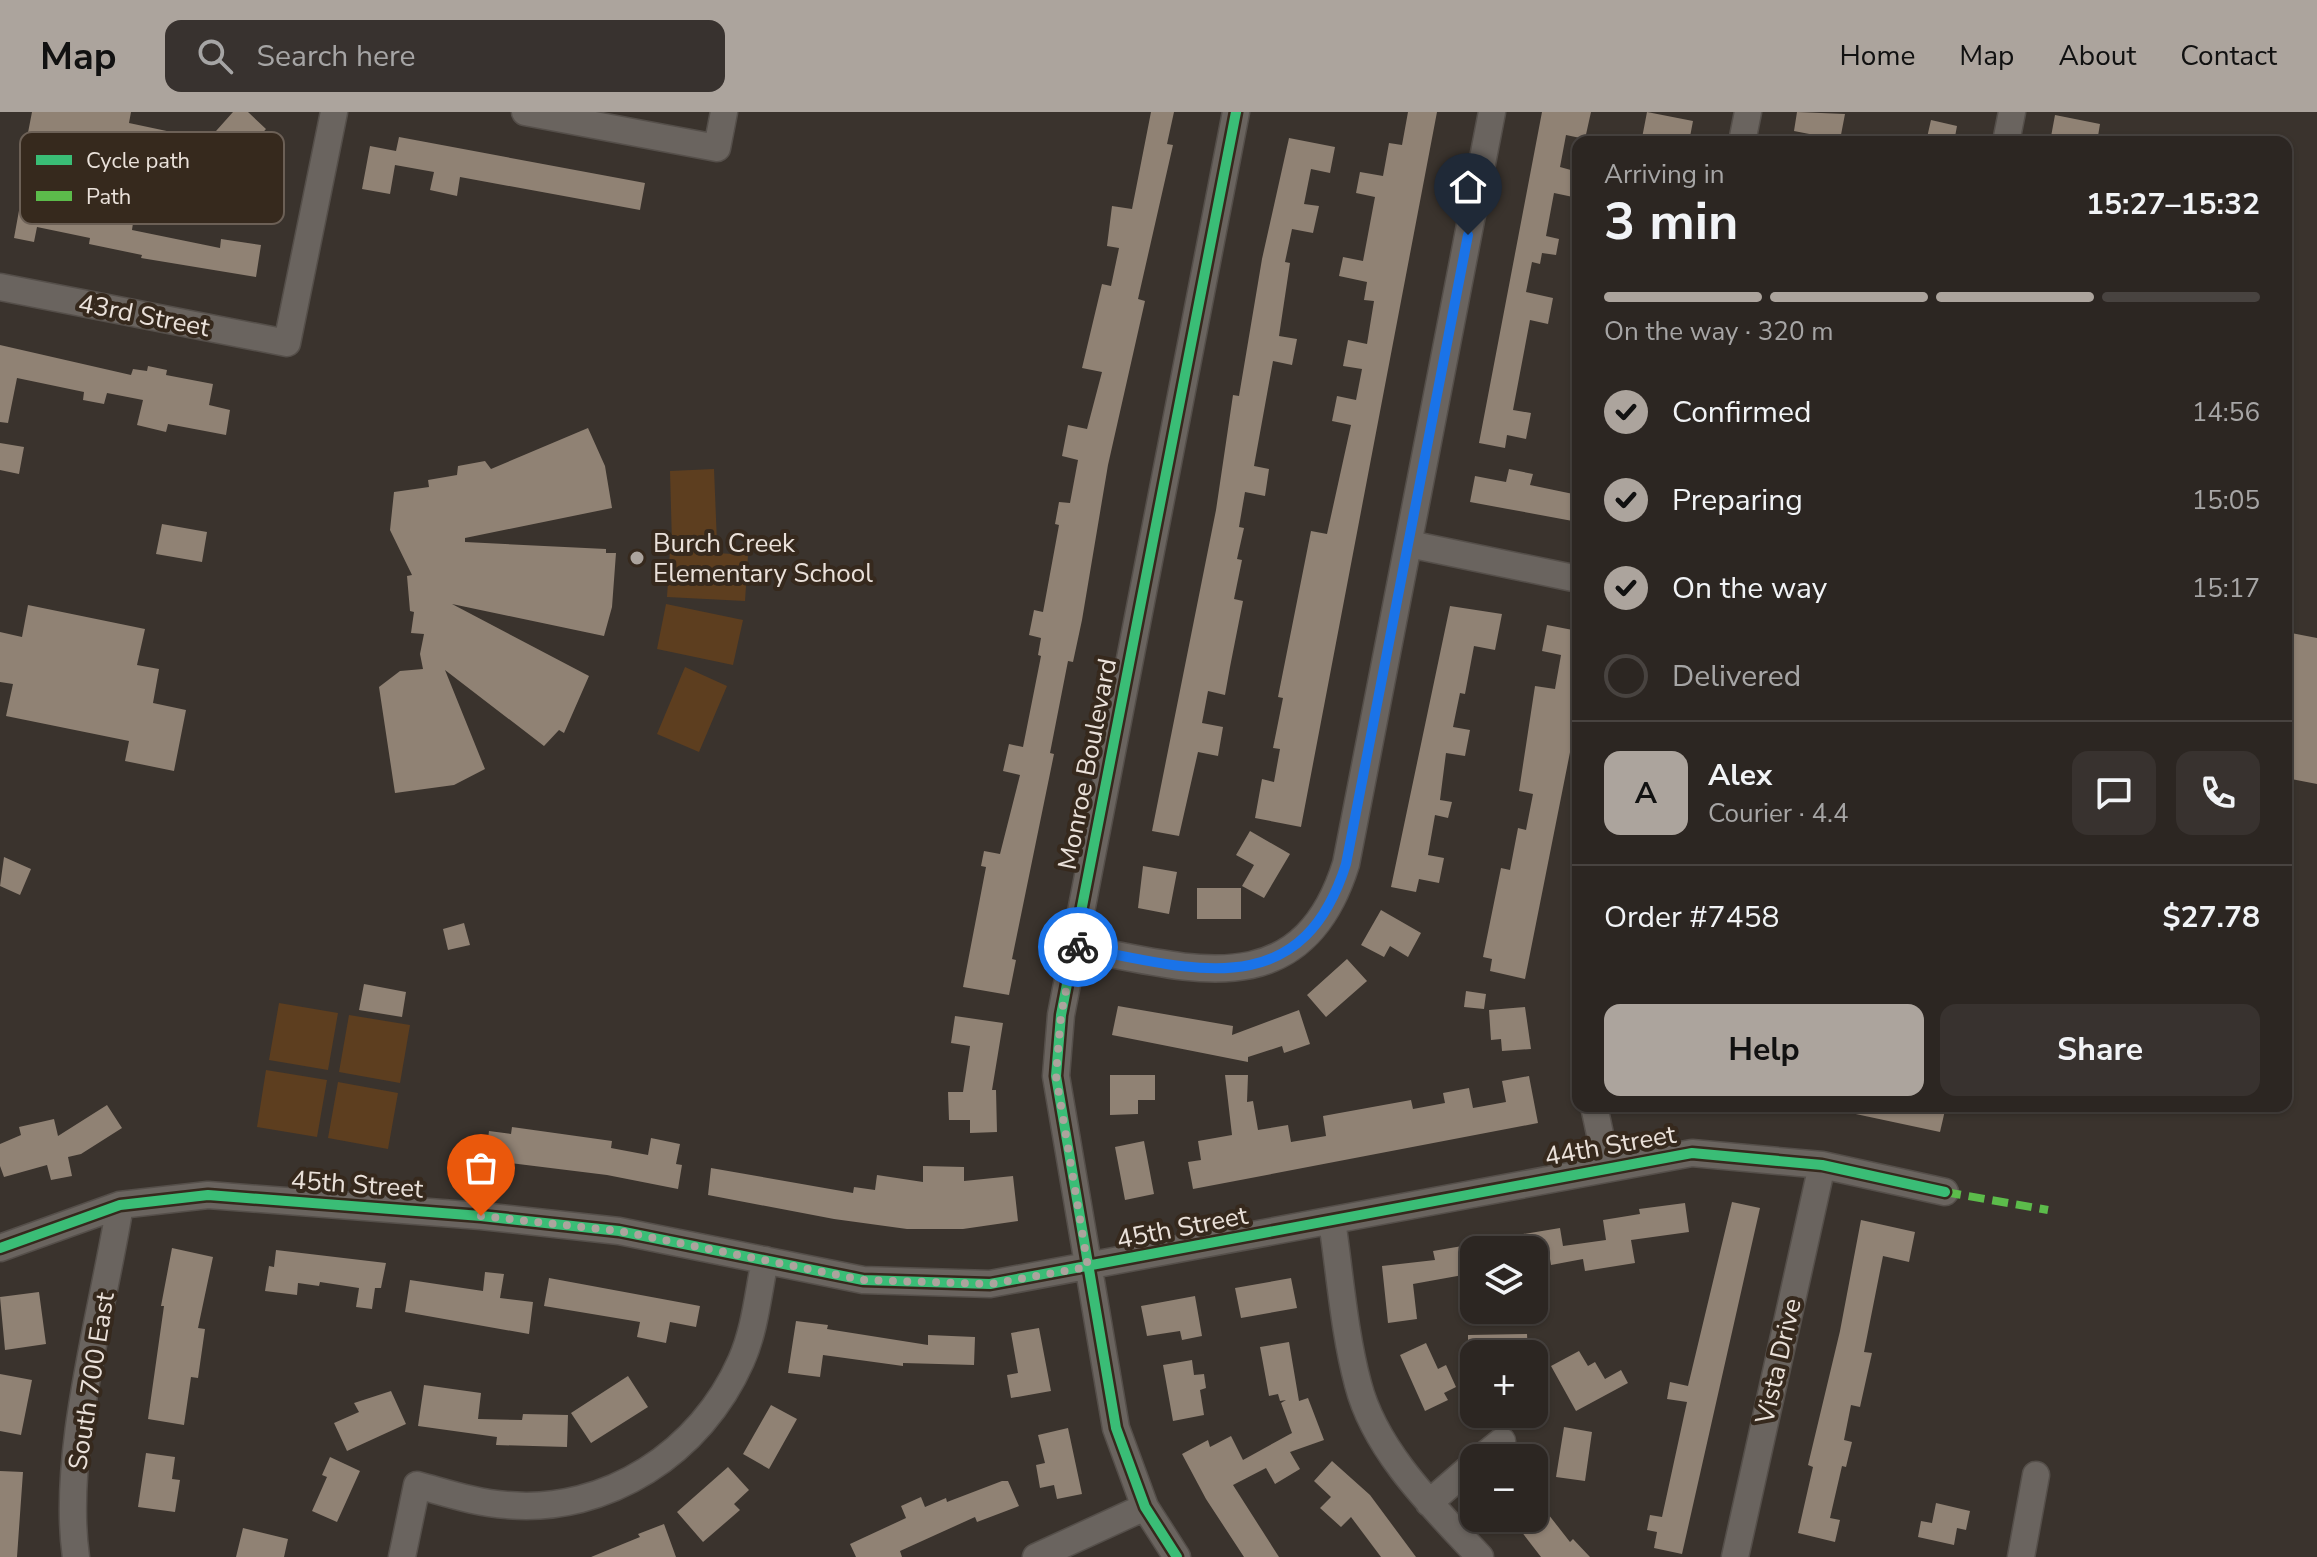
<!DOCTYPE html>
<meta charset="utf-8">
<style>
body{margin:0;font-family:"Nunito Sans",sans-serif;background:#38322f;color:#f1f3f6;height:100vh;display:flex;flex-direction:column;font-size:30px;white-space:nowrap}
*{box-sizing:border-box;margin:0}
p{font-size:26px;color:#a6a5a5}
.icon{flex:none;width:44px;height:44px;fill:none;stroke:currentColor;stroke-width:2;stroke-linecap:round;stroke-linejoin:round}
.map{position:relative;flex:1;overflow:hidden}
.side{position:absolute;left:1572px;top:24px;width:720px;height:976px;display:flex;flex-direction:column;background:#2c2622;border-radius:16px;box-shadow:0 2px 6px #0004,0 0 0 2px #484340}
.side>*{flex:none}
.controls{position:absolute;left:1460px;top:1124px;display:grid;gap:16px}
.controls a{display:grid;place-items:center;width:88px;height:88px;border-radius:16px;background:#2c2622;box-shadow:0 2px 6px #0004,0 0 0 2px #484340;font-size:40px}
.pin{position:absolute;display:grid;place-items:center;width:68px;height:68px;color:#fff;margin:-82px -34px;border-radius:50% 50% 50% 0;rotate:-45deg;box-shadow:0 0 8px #0007}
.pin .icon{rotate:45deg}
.courier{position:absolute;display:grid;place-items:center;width:80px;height:80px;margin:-40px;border:6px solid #1a73e8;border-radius:50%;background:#fff;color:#222;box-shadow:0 2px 10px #0007}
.summary em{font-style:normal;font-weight:700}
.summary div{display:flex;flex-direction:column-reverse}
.summary{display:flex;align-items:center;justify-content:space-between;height:136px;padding:0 32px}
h1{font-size:52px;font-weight:700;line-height:60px}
.bar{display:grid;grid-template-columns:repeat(4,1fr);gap:12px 8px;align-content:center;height:96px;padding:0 32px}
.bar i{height:10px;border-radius:6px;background:#484340}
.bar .on{background:#aca49d}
.bar p{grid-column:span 4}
.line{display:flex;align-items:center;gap:20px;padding:0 32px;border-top:2px solid #484340}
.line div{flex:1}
.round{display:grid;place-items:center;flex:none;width:84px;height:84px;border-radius:16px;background:#38322f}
ol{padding:0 32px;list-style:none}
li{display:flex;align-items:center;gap:24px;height:88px}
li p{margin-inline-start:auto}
li .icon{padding:8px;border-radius:50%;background:#aca49d;color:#111;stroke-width:4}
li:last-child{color:#a6a5a5}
li i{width:44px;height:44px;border:4px solid #484340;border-radius:50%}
.action{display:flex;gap:16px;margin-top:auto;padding:16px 32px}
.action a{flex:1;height:92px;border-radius:16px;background:#aca49d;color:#111;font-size:32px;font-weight:700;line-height:92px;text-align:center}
.action a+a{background:#38322f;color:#f1f3f6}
header{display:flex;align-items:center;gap:48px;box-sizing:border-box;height:112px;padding:0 40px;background:#aca49d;color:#111}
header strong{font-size:38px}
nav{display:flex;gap:44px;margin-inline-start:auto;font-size:28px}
.search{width:560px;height:72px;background:#38322f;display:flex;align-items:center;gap:20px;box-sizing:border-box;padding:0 28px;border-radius:16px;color:#a6a5a5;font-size:30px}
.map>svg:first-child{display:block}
</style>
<header>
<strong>Map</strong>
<div class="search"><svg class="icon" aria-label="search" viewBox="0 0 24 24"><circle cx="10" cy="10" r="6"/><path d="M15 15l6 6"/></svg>Search here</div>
<nav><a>Home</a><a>Map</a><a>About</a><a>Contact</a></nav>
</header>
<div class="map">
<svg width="2317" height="1445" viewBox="0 0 2317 1445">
<rect width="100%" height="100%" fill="#3a332d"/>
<path fill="#5d3e1f" d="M 714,357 L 717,431 L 672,432 L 670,359 Z
M 670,438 L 748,443 L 745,489 L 667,485 Z
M 666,492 L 743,508 L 733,553 L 657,537 Z
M 685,555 L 727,574 L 699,640 L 657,622 Z
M 279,891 L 338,901 L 328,958 L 269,948 Z
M 349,903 L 410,913 L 400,971 L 339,960 Z
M 266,958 L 327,968 L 317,1025 L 257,1015 Z
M 338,970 L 398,981 L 388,1037 L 328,1026 Z"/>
<path fill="#908274" d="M 32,0 L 131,0 L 129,11 L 195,25 L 188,61 L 90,37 L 88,44 L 26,31 Z
M 233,0 L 248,0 L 266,17 L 234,52 L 208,28 Z
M 1151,0 L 1174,0 L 1167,32 L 1173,33 L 1138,187 L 1145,189 L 1108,353 L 1082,508 L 1073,550 L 1068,549 L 1050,641 L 1054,642 L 1012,847 L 1016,848 L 1009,883 L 963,875 L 986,755 L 981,754 L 984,739 L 1000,742 L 1020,663 L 1003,659 L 1009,632 L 1023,635 L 1041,544 L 1038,543 L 1041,526 L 1029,523 L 1034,498 L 1043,500 L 1059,413 L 1055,412 L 1059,390 L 1070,391 L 1078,348 L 1062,344 L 1068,313 L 1087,317 L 1102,260 L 1082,256 L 1102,172 L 1111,174 L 1119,136 L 1107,134 L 1112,94 L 1132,97 Z
M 1408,0 L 1437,0 L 1301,715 L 1255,706 L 1262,667 L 1274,670 L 1280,637 L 1273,636 L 1283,586 L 1278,585 L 1311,419 L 1327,422 L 1351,313 L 1332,309 L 1337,284 L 1356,288 L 1362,257 L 1343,254 L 1348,228 L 1367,232 L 1374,189 L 1364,188 L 1367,170 L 1339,164 L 1343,145 L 1363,149 L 1375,85 L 1356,81 L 1360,60 L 1383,64 L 1389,31 L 1402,33 Z
M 1542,0 L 1591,0 L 1585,27 L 1566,23 L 1560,55 L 1578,60 L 1573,85 L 1554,81 L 1546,124 L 1559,127 L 1556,143 L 1542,141 L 1540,152 L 1532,150 L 1526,180 L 1553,186 L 1548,212 L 1530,208 L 1513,298 L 1531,301 L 1526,327 L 1507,323 L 1505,336 L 1479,331 Z
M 1647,0 L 1693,9 L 1689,30 L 1642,26 Z
M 1797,0 L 1845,2 L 1840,28 L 1794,19 Z
M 2055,3 L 2100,12 L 2097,30 L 2050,30 Z
M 1931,8 L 1957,14 L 1954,30 L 1926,30 Z
M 399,25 L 645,71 L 640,98 L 460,65 L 457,84 L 430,78 L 434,60 L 395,53 L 390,82 L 362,77 L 370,34 L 396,39 Z
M 1289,26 L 1335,35 L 1330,61 L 1311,57 L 1304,92 L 1319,94 L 1313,121 L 1292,117 L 1285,150 L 1290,151 L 1279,224 L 1297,227 L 1292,253 L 1273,249 L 1254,354 L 1269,357 L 1265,384 L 1245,380 L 1239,415 L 1244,416 L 1237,447 L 1242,448 L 1234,487 L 1243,489 L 1230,555 L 1225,583 L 1208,579 L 1202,611 L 1223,615 L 1218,644 L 1198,640 L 1179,724 L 1152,719 L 1216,398 L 1233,283 L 1239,284 L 1262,147 Z
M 22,82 L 126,99 L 124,110 L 133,111 L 132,118 L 220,136 L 221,127 L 261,133 L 256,165 L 141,146 L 142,143 L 89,132 L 90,126 L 37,115 L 34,130 L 14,126 Z
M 0,233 L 131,263 L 133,257 L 147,259 L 148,254 L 167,258 L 166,263 L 213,272 L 209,293 L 230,298 L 226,323 L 168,312 L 166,320 L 137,313 L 143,288 L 107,281 L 104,292 L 83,288 L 84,280 L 17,266 L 8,311 L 0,310 Z
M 588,316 L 605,354 L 612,396 L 465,426 L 465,430 L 606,437 L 606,441 L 616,441 L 612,495 L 604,524 L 452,492 L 589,564 L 564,621 L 559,618 L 544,634 L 445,558 L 485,657 L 454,673 L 395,681 L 379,575 L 400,559 L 423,557 L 420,542 L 424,522 L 411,521 L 414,500 L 410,499 L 407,464 L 412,463 L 390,418 L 394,380 L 429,375 L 428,368 L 457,363 L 458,354 L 485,349 L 491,357 Z
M 0,331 L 24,335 L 19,362 L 0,358 Z
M 1509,357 L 1533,362 L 1530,373 L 1578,383 L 1578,410 L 1470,390 L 1475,364 L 1506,370 Z
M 162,412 L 207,420 L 202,450 L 156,442 Z
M 28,493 L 145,517 L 137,553 L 159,557 L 153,591 L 186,598 L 174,659 L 125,649 L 129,629 L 6,604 L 13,572 L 0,570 L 0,520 L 22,525 Z
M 1450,494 L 1502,502 L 1495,538 L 1474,534 L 1465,582 L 1460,581 L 1453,615 L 1470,618 L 1465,644 L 1446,641 L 1440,688 L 1452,690 L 1448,706 L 1435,703 L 1428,743 L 1444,746 L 1439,771 L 1419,767 L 1416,780 L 1391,775 Z
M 1547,513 L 1578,519 L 1578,600 L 1525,867 L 1490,859 L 1492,847 L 1483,845 L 1501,756 L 1510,758 L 1518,716 L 1526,718 L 1533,682 L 1519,679 L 1535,574 L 1555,577 L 1561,543 L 1542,539 Z
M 2286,520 L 2317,526 L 2317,672 L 2286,666 Z
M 1250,719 L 1290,742 L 1264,786 L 1242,774 L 1254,753 L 1236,743 Z
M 4,745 L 31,757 L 20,783 L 0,774 Z
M 1143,754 L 1177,760 L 1169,802 L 1138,796 Z
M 1197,776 L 1241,776 L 1241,807 L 1197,807 Z
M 1381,798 L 1421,821 L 1408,845 L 1390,834 L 1384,845 L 1361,833 Z
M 464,811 L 470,833 L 448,838 L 443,817 Z
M 1347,847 L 1367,869 L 1326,905 L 1307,883 Z
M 364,872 L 406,880 L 402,905 L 359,898 Z
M 1466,879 L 1486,882 L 1484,897 L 1464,895 Z
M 1118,894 L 1233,914 L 1232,923 L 1299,898 L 1310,932 L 1284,941 L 1282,934 L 1248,945 L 1248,950 L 1112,923 Z
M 1525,895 L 1531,937 L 1502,939 L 1501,927 L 1491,928 L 1489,898 Z
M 955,904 L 1003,911 L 992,978 L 996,978 L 997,1020 L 970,1021 L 970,1008 L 949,1008 L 948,980 L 963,980 L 970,934 L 951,931 Z
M 1110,963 L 1155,963 L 1155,988 L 1138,988 L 1138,1002 L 1110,1003 Z
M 1225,963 L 1248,963 L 1247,990 L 1253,989 L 1258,1018 L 1288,1013 L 1291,1030 L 1326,1024 L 1323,1004 L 1411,988 L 1413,997 L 1445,991 L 1443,981 L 1469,976 L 1473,996 L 1506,990 L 1502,969 L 1529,964 L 1538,1011 L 1193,1077 L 1188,1050 L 1201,1048 L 1198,1029 L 1232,1023 Z
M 107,993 L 122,1016 L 81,1042 L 68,1045 L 72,1064 L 51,1068 L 47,1053 L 4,1065 L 0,1054 L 0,1032 L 21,1023 L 19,1015 L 54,1007 L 58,1024 Z
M 1852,994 L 1946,994 L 1940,1020 L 1851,1001 Z
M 512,1015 L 612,1029 L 611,1036 L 648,1043 L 651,1026 L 680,1032 L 676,1052 L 682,1053 L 678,1077 L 607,1063 L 485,1048 L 489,1019 L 511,1022 Z
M 1144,1029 L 1154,1082 L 1125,1088 L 1115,1035 Z
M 923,1054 L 964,1055 L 964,1069 L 1013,1064 L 1018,1109 L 963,1117 L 907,1117 L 834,1107 L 708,1083 L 711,1056 L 853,1081 L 854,1075 L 875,1078 L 877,1063 L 923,1070 Z
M 1732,1090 L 1760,1096 L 1682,1442 L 1654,1436 L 1657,1420 L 1647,1418 L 1650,1403 L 1662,1405 L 1687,1290 L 1667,1287 L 1670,1270 L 1688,1274 Z
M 1685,1091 L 1689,1120 L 1631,1128 L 1635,1151 L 1585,1159 L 1583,1147 L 1551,1153 L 1550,1147 L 1534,1149 L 1534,1138 L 1481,1138 L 1481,1129 L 1560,1116 L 1563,1134 L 1606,1128 L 1603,1108 L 1640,1102 L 1639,1097 Z
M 1861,1108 L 1915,1120 L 1909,1150 L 1883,1144 L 1864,1240 L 1872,1241 L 1860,1295 L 1851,1293 L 1844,1328 L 1852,1330 L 1846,1355 L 1842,1354 L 1830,1406 L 1840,1408 L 1835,1430 L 1798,1421 L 1813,1355 L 1808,1353 L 1840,1219 Z
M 1474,1132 L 1474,1161 L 1413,1172 L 1417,1207 L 1388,1211 L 1382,1154 L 1435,1148 L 1433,1139 Z
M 172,1136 L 213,1145 L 198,1216 L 205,1217 L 198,1266 L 191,1265 L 184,1313 L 148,1307 L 164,1194 L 161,1194 Z
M 276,1138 L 386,1151 L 381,1176 L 375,1176 L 372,1197 L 356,1195 L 359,1176 L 320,1170 L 319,1174 L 298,1171 L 297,1183 L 265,1179 L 269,1154 L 274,1155 Z
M 485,1160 L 504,1162 L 500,1186 L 533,1190 L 529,1222 L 405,1200 L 410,1168 L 483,1179 Z
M 549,1166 L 700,1194 L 696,1215 L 670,1210 L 666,1231 L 637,1225 L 640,1210 L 544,1194 Z
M 1291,1166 L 1297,1196 L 1241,1206 L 1235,1176 Z
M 39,1180 L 46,1232 L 5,1238 L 0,1185 Z
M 1195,1184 L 1202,1224 L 1182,1228 L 1180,1219 L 1147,1224 L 1141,1194 Z
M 796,1209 L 828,1213 L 827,1217 L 928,1233 L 928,1223 L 975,1225 L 974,1253 L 903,1251 L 903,1254 L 823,1243 L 820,1265 L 788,1261 Z
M 1039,1216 L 1051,1279 L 1011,1286 L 1007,1263 L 1018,1261 L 1011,1221 Z
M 1527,1222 L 1528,1242 L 1468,1242 L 1468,1223 Z
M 1289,1230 L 1299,1289 L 1308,1286 L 1324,1328 L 1290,1340 L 1300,1357 L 1275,1372 L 1266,1356 L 1233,1373 L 1279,1445 L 1244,1445 L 1206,1387 L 1182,1342 L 1208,1328 L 1210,1335 L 1231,1324 L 1243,1348 L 1292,1321 L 1281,1291 L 1286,1288 L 1280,1289 L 1278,1282 L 1269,1284 L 1260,1235 Z
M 1426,1231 L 1438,1257 L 1446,1253 L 1456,1275 L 1444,1281 L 1448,1288 L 1425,1299 L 1400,1243 Z
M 1579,1239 L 1588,1254 L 1595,1250 L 1605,1267 L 1621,1258 L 1628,1271 L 1576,1299 L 1551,1254 Z
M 1192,1248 L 1194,1263 L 1204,1262 L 1206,1276 L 1200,1278 L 1204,1303 L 1173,1309 L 1163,1253 Z
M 0,1262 L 32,1268 L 21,1323 L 0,1319 Z
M 628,1264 L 648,1295 L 591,1331 L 571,1301 Z
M 424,1273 L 481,1281 L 478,1307 L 522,1308 L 523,1302 L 568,1303 L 567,1335 L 496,1333 L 497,1325 L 418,1314 Z
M 391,1279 L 406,1312 L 347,1339 L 334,1311 L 359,1300 L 354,1291 Z
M 771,1293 L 797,1307 L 769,1357 L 743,1342 Z
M 1564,1315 L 1592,1320 L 1585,1369 L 1556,1365 Z
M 1068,1316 L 1082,1382 L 1057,1387 L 1054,1373 L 1040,1376 L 1036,1353 L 1045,1351 L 1038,1323 Z
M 146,1341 L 175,1345 L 172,1367 L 180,1368 L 175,1400 L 138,1395 Z
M 330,1345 L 360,1359 L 337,1410 L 312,1399 L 327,1365 L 322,1363 Z
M 1332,1349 L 1370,1383 L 1416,1445 L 1381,1445 L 1351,1405 L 1341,1415 L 1320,1396 L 1331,1385 L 1314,1369 Z
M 728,1355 L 749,1378 L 734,1392 L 740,1398 L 703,1430 L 677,1400 Z
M 0,1359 L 23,1360 L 17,1445 L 0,1445 Z
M 1002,1369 L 1008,1369 L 1019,1394 L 977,1410 L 975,1405 L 900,1439 L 902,1445 L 856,1445 L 850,1432 L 906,1406 L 901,1394 L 921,1385 L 925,1395 L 946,1386 L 947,1390 Z
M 1534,1384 L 1570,1430 L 1573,1427 L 1590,1445 L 1541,1445 L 1511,1406 L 1534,1406 Z
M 1936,1391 L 1970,1399 L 1966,1418 L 1957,1416 L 1954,1433 L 1918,1425 L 1921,1409 L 1932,1411 Z
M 664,1412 L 676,1445 L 591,1445 L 640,1425 L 638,1422 Z
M 243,1416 L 288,1427 L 284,1445 L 236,1445 Z"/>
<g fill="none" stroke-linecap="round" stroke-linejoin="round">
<defs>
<path id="minor" d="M 525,0 L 717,36 L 724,0
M 1742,30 L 1748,0
M 2006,30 L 2012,0
M 0,175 L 287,231 L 334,0
M 1409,432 L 1578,467
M 1075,835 C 1189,856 1301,896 1346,752 L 1492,0
M 1594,994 L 1607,1055
M 1332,1109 C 1340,1162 1344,1220 1358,1272 C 1375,1339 1434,1396 1480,1445
M 0,1136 L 120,1093 L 208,1083 L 481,1104 L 619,1119 L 863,1168 L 990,1172 L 1692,1041 L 1822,1053 L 1945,1080
M 1481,1346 L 1502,1329
M 1429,1391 L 1474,1352
M 76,1445 C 61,1341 103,1199 120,1093
M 402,1445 L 417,1373 C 447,1381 476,1391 507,1393 C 607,1402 701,1340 741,1249 C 755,1218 758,1182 765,1148
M 1036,1445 L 1145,1395
M 1177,1445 L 1145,1395 L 1116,1316 L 1056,964 L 1061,903 L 1236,0
M 1735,1445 L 1822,1053
M 2021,1445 L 2036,1363"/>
</defs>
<use href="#minor" stroke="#554f4a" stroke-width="29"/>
<use href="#minor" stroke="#6a645f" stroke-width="26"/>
<path stroke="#5cbc4b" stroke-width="8" stroke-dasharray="16 8" stroke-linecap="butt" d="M 1945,1080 L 2048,1098"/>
<defs>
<path id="cycleway" d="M 0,1136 L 120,1093 L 208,1083 L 481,1104 L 619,1119 L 863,1168 L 990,1172 L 1692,1041 L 1822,1053 L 1945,1080
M 1177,1445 L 1145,1395 L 1116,1316 L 1056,964 L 1061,903 L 1236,0"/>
</defs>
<use href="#cycleway" stroke="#36291d" stroke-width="15"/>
<use href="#cycleway" stroke="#3abd76" stroke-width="10"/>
</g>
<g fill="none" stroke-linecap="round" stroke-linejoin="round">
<path stroke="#aca49d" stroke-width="8" stroke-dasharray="0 14.4" d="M 481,1104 L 619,1119 L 863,1168 L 990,1172 L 1088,1155 L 1056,964 L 1061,903 L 1075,835 L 1078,835"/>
<path stroke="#1a73e8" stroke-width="10" d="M 1078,835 C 1192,857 1301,894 1346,752 L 1468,123"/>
</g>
<circle fill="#aca49d" stroke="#36291d" stroke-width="3" cx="637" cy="446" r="8"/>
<g text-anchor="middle" stroke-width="8" stroke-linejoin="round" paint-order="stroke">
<g font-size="26" fill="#eae1da" stroke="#36291d">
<text transform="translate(144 203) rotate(11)" y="9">43rd Street</text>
<text transform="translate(1087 652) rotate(-79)" y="9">Monroe Boulevard</text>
<text transform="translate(1610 1033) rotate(-10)" y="9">44th Street</text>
<text transform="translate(357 1072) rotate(4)" y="9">45th Street</text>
<text transform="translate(1182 1115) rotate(-11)" y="9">45th Street</text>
<text transform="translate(1778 1249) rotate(-77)" y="9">Vista Drive</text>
<text transform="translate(91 1269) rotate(-81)" y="9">South 700 East</text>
</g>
<g font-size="26" fill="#eae1da" stroke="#36291d" text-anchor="start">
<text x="653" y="440">Burch Creek<tspan x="653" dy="30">Elementary School</tspan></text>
</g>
</g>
<rect x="20" y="20" width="264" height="92" rx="12" fill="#36291d" stroke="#6c6056" stroke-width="2"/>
<rect x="36" y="43" width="36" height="10" fill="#3abd76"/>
<rect x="36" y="79" width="36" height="10" fill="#5cbc4b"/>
<g font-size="22" fill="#eae1da">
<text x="86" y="56">Cycle path</text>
<text x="86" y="92">Path</text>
</g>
</svg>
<div class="controls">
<a><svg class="icon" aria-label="layers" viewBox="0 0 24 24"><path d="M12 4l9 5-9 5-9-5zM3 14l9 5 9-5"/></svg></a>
<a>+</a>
<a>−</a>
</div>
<div class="pin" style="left:481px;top:1104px;background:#ea580c"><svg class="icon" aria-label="bag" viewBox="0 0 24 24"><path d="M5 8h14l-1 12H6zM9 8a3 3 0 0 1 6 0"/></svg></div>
<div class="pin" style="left:1468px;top:123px;background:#1f2937"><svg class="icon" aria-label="home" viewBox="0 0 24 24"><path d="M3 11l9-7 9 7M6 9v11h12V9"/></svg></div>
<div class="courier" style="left:1078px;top:835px"><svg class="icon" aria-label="bike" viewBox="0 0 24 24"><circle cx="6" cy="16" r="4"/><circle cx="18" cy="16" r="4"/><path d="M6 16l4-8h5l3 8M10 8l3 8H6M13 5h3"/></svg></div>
<section class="side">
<div class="summary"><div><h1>3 min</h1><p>Arriving in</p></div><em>15:27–15:32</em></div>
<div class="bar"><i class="on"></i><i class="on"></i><i class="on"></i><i></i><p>On the way · 320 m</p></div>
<ol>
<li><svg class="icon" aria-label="check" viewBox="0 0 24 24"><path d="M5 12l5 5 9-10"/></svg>Confirmed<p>14:56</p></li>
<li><svg class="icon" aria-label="check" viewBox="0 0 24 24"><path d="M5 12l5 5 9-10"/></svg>Preparing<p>15:05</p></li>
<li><svg class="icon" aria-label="check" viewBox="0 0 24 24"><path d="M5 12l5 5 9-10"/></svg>On the way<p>15:17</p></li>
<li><i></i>Delivered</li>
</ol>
<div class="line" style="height:144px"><b class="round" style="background:#aca49d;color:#111">A</b><div><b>Alex</b><p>Courier · 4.4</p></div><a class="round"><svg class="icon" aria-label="chat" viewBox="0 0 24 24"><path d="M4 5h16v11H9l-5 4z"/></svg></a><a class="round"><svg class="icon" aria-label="phone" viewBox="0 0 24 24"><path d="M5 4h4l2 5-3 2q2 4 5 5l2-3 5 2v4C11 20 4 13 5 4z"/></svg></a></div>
<div class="line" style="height:104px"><div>Order #7458</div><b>$27.78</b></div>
<div class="action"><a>Help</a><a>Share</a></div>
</section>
</div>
